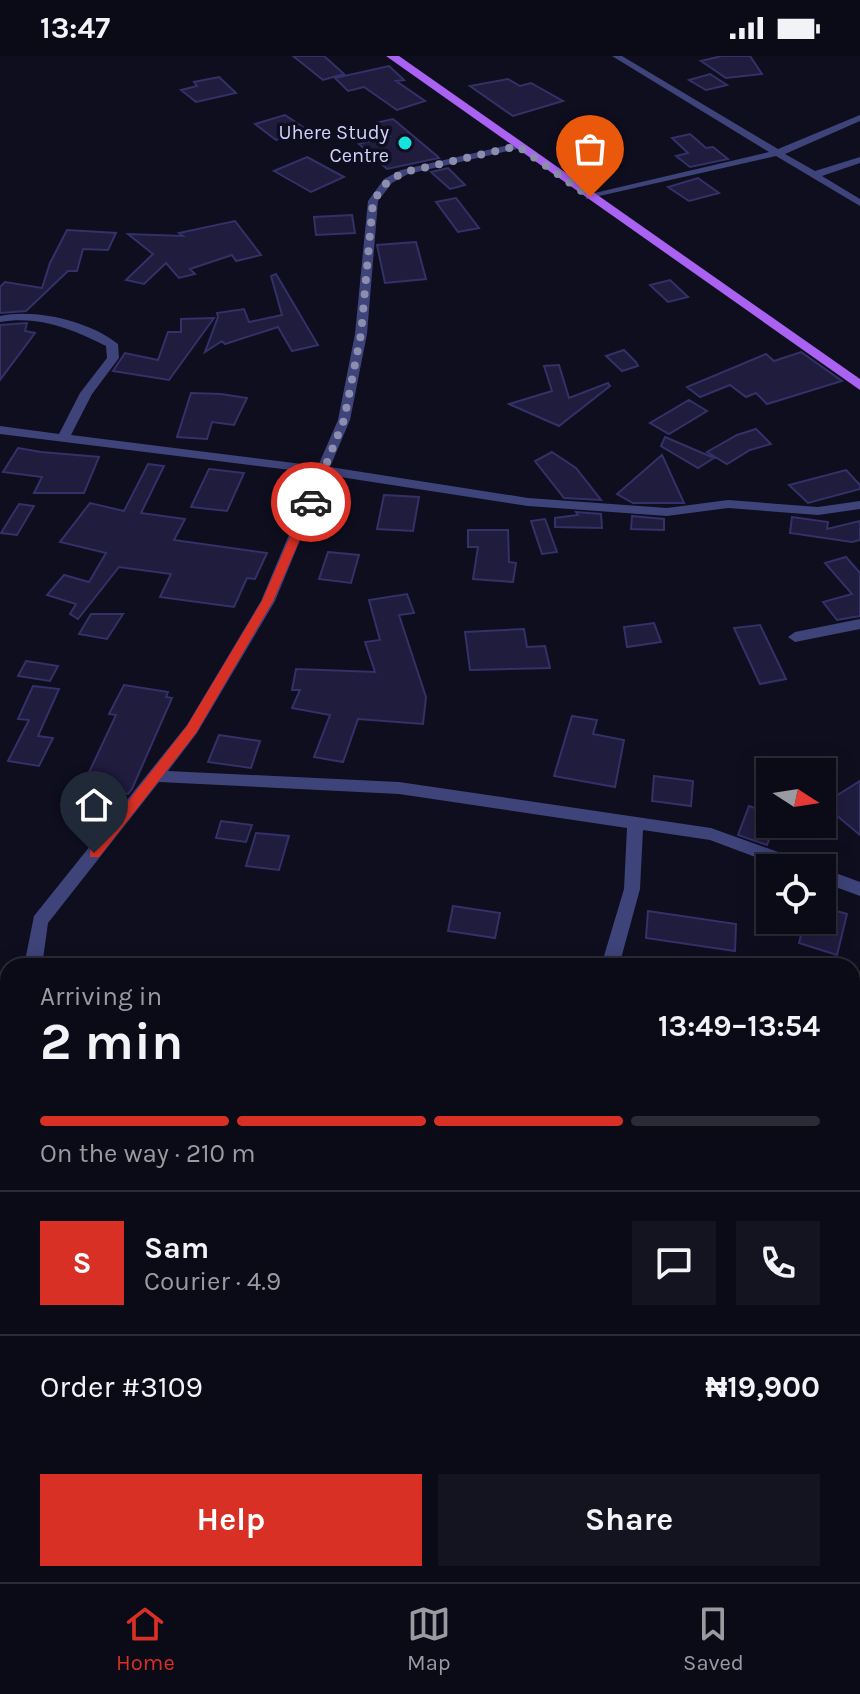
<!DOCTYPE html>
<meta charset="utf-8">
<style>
body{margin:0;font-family:Karla,sans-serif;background:#141320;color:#f1f3f6;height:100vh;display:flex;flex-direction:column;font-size:30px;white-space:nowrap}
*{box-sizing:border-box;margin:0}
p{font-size:26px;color:#9a9aa1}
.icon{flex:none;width:44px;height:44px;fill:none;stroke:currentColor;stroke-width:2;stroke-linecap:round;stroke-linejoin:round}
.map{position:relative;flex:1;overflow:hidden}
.side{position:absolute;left:0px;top:902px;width:860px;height:624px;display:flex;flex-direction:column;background:#0b0a17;border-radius:24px 24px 0 0;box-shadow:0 4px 20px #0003,0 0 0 2px #2b2b36}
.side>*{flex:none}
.needle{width:52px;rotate:102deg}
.controls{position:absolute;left:756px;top:702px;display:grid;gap:16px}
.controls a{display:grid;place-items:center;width:80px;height:80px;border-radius:0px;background:#0b0a17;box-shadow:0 4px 20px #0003,0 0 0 2px #2b2b36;font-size:40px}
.pin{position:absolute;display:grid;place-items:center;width:68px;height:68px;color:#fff;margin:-82px -34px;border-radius:50% 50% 50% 0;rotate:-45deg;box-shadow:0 0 8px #0007}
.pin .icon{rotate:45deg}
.courier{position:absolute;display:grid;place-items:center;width:80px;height:80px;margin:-40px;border:6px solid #d93025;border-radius:50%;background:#fff;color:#222;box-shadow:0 2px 10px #0007}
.overview em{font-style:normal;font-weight:700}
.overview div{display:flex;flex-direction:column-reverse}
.overview{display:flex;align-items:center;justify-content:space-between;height:136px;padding:0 40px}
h1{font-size:52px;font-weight:700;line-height:60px}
.bar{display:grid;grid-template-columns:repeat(4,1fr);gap:12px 8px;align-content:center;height:96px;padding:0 40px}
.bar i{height:10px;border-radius:6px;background:#2b2b36}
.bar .on{background:#d93025}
.bar p{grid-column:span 4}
.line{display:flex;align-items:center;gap:20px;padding:0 40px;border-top:2px solid #2b2b36}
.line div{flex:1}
.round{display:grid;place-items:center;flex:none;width:84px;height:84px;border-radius:0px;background:#141320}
.primary-button{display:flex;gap:16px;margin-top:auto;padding:16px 40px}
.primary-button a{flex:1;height:92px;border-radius:0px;background:#d93025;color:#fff;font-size:32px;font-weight:700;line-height:92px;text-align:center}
.primary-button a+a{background:#141320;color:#f1f3f6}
.status{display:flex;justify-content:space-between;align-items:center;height:56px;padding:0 40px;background:#0b0a17;direction:ltr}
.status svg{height:22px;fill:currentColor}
.tabs{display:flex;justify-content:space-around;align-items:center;height:112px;border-top:2px solid #2b2b36;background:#0b0a17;font-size:22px;color:#9a9aa1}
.tabs a{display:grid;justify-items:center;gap:4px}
.tabs .on{color:#d93025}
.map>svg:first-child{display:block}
</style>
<div class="status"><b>13:47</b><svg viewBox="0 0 49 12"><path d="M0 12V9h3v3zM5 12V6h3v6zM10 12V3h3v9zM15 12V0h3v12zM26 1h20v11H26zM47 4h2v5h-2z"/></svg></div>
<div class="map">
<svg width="860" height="1526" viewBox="0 0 860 1526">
<rect width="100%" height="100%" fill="#0f0e1f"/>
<path fill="#1f1c3e" stroke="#343068" stroke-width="2" d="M 293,0 L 324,0 L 344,18 L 323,24 Z
M 722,0 L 750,0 L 762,18 L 726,22 L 701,5 Z
M 389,10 L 404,24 L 396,25 L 425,45 L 397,54 L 364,31 L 348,35 L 335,22 Z
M 710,18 L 727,29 L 706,34 L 689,24 Z
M 219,21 L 236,37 L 196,46 L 181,34 L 197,30 L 194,26 Z
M 508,23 L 520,30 L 531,27 L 563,45 L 513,60 L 470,30 Z
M 285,59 L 309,75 L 276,84 L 255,68 Z
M 393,63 L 437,100 L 439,102 L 387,113 L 359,88 L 390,80 L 375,67 Z
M 690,78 L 706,92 L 713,91 L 728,103 L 690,111 L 676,100 L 688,97 L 672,82 Z
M 307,101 L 344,121 L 311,136 L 274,115 Z
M 448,112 L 465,129 L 450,133 L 431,116 Z
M 698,122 L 719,137 L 689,145 L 668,131 Z
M 456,142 L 479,172 L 458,176 L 436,146 Z
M 352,159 L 355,177 L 316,179 L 314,161 Z
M 235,165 L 261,199 L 236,205 L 232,199 L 190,213 L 195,218 L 179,222 L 166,207 L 144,228 L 126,224 L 153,198 L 128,178 L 183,180 L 179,177 Z
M 67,174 L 116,177 L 108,194 L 83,193 L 77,215 L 68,215 L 26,255 L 0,257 L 0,231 L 5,226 L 42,232 L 50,207 Z
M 416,186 L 426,223 L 385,227 L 377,189 Z
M 276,218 L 318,289 L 292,295 L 278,271 L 225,288 L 222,285 L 205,296 L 218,261 L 217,257 L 244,253 L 249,266 L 282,259 L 271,220 Z
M 670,224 L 688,241 L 668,246 L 650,229 Z
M 214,262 L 169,324 L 113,315 L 125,297 L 158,304 L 168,276 L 181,276 L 181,263 Z
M 27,267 L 25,275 L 35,277 L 0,324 L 0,269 Z
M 624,294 L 636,306 L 638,310 L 622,315 L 606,300 Z
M 801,296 L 842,325 L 767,348 L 756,337 L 746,341 L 730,329 L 700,341 L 687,331 L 766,298 L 774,305 Z
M 559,309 L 569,342 L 608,327 L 610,330 L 559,370 L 509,348 L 552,335 L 544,310 Z
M 191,337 L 221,338 L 247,342 L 234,369 L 212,366 L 207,383 L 177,381 Z
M 689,344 L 707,355 L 669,378 L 650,367 Z
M 756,373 L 771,388 L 750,394 L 727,408 L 707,396 L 737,379 Z
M 665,381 L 714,402 L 698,412 L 661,390 Z
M 18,392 L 41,396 L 99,401 L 84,437 L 34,437 L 42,421 L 3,416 Z
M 552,396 L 576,412 L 601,444 L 564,442 L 535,405 Z
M 662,399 L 684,447 L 633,447 L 617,438 Z
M 148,408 L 164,410 L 141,457 L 185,463 L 174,484 L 267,497 L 255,523 L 247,522 L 234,551 L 160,541 L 171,518 L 119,511 L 78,563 L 70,558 L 76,548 L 47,539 L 64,519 L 89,526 L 106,497 L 60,486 L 90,447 L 124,455 Z
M 209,413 L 244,417 L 227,455 L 191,451 Z
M 846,414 L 860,429 L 860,433 L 808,447 L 789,429 Z
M 384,439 L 419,441 L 413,475 L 377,473 Z
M 19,448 L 34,450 L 17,479 L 1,477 Z
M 576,456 L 601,458 L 602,472 L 555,471 L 555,462 L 578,459 Z
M 632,460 L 664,463 L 664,474 L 631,473 Z
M 792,461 L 828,466 L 827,473 L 860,465 L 860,484 L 852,486 L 790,477 Z
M 545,463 L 557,496 L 542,498 L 531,465 Z
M 468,474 L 508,474 L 509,506 L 516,507 L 513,526 L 473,523 L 478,491 L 468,491 Z
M 328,496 L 359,499 L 351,527 L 319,523 Z
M 846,501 L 860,517 L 860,560 L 837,564 L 823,546 L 852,538 L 825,507 Z
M 407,538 L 414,557 L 399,559 L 426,641 L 423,668 L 358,663 L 343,706 L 314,701 L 330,659 L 292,652 L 300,634 L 292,634 L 296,613 L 375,616 L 365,586 L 380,584 L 369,544 Z
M 91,558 L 123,558 L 107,583 L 79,578 Z
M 654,567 L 661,586 L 627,591 L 624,571 Z
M 760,569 L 786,623 L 760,628 L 734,572 Z
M 524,573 L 527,591 L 545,590 L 550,612 L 470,614 L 465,576 Z
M 26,605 L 58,610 L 50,625 L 18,620 Z
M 124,629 L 168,636 L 166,641 L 172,642 L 132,733 L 128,738 L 97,733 L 101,771 L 95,779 L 82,781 L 76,728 L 84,727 L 116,659 L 109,658 Z
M 33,630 L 59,633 L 38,680 L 53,682 L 39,710 L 8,705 L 29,664 L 18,663 Z
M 572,660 L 597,664 L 593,678 L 624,684 L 615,731 L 554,720 Z
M 219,679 L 260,685 L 251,712 L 208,706 Z
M 654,720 L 693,725 L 691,750 L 652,745 Z
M 860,725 L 860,779 L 823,748 Z
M 749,750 L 770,757 L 770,768 L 775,768 L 767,789 L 738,779 Z
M 221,765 L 252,769 L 246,786 L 216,782 Z
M 256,777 L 289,780 L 279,814 L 246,810 Z
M 453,850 L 500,857 L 495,882 L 448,875 Z
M 822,851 L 847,858 L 837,899 L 799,887 L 805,864 L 822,864 Z
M 648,855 L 736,868 L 735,895 L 646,882 Z"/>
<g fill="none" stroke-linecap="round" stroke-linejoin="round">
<path fill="#3e437a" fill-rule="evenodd" d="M 612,0 L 622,0 L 778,93 L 860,59 L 860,65 L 785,98 L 815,115 L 860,101 L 860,107 L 822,120 L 860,143 L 860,150 L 776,100 L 586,143 L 586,139 L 769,96 Z
M 518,87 L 523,90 L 521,92 L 408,118 L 392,127 L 378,145 L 367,278 L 350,364 L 330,411 L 528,442 L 667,452 L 728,444 L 818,451 L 860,445 L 860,453 L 818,459 L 728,452 L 667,460 L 528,450 L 327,419 L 275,545 L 197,677 L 168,715 L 399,726 L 711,772 L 809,807 L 811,812 L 785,812 L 710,784 L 643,774 L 640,833 L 619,910 L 601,910 L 624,833 L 627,772 L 399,738 L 159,726 L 48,867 L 42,910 L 24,910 L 34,860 L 187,669 L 261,545 L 315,417 L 0,378 L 0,370 L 59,378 L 80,337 L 107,302 L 106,290 C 73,273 38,259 0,266 L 0,260 C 35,252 90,265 118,288 L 119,302 L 92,338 L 71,379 L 318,410 L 338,364 L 355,278 L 368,145 L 384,123 L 401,114 Z
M 860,563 L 860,573 L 795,586 L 788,581 L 795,576 Z
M 822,812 L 860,826 L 860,840 L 822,826 Z
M 8,1111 L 8,1256 L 0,1261 L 0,1116 Z
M 852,1164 L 860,1165 L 860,1183 L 852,1182 Z"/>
<path fill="#a962f1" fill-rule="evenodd" d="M 386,0 L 399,0 L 860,323 L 860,334 Z"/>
</g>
<path fill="#d93025" d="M 311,442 L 316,446 L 273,545 L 196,677 L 99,801 L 90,801 L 90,794 L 187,670 L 262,545 L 305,446 Z"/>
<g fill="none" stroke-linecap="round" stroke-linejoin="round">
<path stroke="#8d8dae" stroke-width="8" stroke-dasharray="0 14.4" d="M 311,446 L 344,364 L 361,278 L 373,145 L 388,125 L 405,116 L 518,90 L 590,141"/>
</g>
<circle fill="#15e3dd" stroke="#0f0e1f" stroke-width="3" cx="405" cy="87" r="8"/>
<g text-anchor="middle" stroke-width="7" stroke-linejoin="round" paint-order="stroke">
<g font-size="20" fill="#d1d1fb" stroke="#0f0e1f" text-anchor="end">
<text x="389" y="83">Uhere Study<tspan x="389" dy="23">Centre</tspan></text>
</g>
</g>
</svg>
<div class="controls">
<a><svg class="needle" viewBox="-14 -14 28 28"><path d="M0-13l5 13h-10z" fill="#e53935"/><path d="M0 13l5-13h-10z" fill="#9a9aa1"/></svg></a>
<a><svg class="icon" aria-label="locate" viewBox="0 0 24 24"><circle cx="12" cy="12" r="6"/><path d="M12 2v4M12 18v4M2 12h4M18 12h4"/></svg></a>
</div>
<div class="pin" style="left:590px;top:141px;background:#ea580c"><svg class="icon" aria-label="bag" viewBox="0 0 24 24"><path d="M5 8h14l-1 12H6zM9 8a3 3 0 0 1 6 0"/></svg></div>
<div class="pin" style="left:94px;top:797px;background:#1f2937"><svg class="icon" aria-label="home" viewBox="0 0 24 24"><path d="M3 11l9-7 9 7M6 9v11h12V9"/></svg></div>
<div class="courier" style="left:311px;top:446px"><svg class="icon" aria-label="car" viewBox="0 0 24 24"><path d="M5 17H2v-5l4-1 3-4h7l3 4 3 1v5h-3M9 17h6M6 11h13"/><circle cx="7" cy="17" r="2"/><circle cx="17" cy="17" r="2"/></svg></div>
<section class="side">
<div class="overview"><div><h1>2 min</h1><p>Arriving in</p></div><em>13:49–13:54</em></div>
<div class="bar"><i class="on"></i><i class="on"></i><i class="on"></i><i></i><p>On the way · 210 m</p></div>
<div class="line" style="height:144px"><b class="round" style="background:#d93025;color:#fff">S</b><div><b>Sam</b><p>Courier · 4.9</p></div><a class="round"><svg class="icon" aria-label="chat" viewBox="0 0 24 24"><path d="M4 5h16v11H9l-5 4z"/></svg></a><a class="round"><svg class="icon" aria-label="phone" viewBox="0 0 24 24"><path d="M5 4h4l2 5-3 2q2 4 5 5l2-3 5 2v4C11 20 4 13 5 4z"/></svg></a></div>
<div class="line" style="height:104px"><div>Order #3109</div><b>₦19,900</b></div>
<div class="primary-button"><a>Help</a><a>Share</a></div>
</section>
</div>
<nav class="tabs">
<a class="on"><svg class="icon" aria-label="home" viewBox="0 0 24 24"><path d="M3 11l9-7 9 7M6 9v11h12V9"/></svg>Home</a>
<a><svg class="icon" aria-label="map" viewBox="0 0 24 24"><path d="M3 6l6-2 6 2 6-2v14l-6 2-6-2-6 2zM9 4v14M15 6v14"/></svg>Map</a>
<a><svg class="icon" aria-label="saved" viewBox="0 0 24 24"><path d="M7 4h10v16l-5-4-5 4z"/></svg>Saved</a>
</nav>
